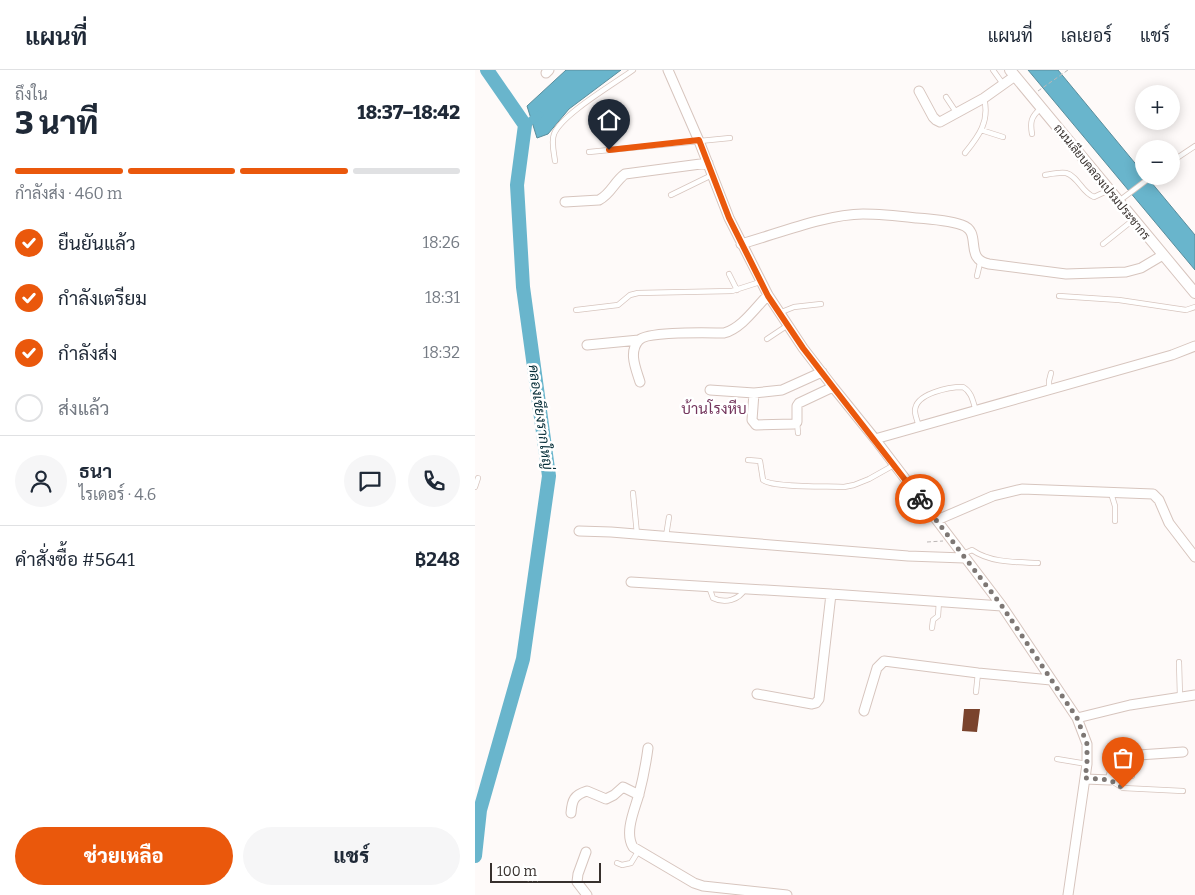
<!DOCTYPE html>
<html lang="th">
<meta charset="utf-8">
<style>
body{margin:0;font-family:Bitter,Sarabun,serif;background:#f6f6f7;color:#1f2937;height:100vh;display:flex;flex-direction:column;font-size:19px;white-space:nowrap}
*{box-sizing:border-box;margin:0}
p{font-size:16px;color:#747a83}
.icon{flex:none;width:28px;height:28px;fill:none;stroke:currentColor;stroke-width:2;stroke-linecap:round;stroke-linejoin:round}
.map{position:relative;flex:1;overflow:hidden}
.details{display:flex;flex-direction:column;background:#fff;width:475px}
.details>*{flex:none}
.buttons{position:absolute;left:660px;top:15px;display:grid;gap:10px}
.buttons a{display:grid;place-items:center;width:45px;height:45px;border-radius:50%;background:#fff;box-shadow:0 2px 12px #0003;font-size:25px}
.scale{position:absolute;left:15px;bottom:12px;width:111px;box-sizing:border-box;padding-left:5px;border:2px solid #37302d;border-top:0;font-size:14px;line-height:18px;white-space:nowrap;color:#37302d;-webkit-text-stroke:4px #fff;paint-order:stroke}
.pin{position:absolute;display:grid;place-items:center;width:42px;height:42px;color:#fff;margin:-51px -21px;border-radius:50% 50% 50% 0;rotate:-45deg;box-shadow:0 0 5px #0007}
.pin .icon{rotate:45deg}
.courier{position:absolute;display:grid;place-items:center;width:50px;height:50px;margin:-25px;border:4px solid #ea580c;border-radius:50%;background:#fff;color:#222;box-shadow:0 1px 6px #0007}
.head em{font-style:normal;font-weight:800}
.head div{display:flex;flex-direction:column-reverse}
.head{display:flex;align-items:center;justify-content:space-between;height:85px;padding:0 15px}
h1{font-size:32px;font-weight:800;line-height:38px}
.bar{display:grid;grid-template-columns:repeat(4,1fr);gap:8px 5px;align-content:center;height:60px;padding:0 15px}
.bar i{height:6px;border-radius:4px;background:#e0e1e3}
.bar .current{background:#ea580c}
.bar p{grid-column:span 4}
.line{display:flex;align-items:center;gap:12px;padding:0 15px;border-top:1px solid #e0e1e3}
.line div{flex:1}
.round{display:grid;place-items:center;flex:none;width:52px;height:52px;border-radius:26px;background:#f6f6f7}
ol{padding:0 15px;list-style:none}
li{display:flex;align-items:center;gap:15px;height:55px}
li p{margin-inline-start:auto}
li .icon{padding:5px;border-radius:50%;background:#ea580c;color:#fff;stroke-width:4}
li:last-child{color:#747a83}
li i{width:28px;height:28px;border:2px solid #e0e1e3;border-radius:50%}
.action{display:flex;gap:10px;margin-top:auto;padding:10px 15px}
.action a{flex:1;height:58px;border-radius:30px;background:#ea580c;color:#fff;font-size:20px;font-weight:800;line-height:58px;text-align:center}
.action a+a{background:#f6f6f7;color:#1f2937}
header{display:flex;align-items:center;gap:30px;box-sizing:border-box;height:70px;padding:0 25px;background:#fff;border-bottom:1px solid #e0e1e3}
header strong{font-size:24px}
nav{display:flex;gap:28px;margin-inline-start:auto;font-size:18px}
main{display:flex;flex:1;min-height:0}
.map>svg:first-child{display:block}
</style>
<header>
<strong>แผนที่</strong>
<nav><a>แผนที่</a><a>เลเยอร์</a><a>แชร์</a></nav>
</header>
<main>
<section class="details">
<div class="head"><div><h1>3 นาที</h1><p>ถึงใน</p></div><em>18:37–18:42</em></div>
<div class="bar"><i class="current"></i><i class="current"></i><i class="current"></i><i></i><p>กำลังส่ง · 460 m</p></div>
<ol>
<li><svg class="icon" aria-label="check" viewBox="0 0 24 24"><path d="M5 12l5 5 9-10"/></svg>ยืนยันแล้ว<p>18:26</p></li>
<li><svg class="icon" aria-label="check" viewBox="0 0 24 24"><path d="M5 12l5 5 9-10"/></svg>กำลังเตรียม<p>18:31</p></li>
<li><svg class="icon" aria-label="check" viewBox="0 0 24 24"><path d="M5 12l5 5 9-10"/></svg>กำลังส่ง<p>18:32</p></li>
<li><i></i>ส่งแล้ว</li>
</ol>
<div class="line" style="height:90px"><a class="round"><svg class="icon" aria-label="person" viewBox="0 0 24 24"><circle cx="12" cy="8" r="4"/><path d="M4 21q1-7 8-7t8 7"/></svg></a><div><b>ธนา</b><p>ไรเดอร์ · 4.6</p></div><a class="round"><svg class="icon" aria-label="chat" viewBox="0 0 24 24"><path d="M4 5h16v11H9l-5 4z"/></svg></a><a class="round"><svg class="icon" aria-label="phone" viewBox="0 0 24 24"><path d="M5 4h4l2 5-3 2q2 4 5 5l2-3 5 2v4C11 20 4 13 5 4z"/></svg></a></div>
<div class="line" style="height:65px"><div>คำสั่งซื้อ #5641</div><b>฿248</b></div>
<div class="action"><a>ช่วยเหลือ</a><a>แชร์</a></div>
</section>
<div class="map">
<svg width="720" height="825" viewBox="0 0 720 825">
<rect width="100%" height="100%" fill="#fefaf9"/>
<path fill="#69b5cc" stroke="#5a8d9c" d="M 91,0 L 146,0 L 94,39 L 73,64 L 62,68 L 52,36 Z
M 553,0 L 583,0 L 669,104 L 669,106 L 671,106 L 720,165 L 720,200 Z"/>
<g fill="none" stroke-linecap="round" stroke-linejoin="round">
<path stroke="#69b5cc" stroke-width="8" d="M 50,55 L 64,45"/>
<path stroke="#69b5cc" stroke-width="14" d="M 0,786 L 5,740 L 48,589 L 74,406 L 48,217 L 42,115 L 50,55 L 12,0"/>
</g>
<path fill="#7a432d" d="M 489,639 L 505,639 L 502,662 L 487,661 Z"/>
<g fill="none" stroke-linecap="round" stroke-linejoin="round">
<defs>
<path id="service" d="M 518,0 L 528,14
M 471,27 L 481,42
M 506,60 L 528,67
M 557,64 C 555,52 556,47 565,39
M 114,82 L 255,68
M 490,83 C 504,66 515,51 509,28
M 80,91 C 79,83 76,72 79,64 C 87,44 139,14 158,0
M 696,92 L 720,76
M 570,105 C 576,104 584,102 591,103 C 603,106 607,123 619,127 L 634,120
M 196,125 L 237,105
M 644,131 L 677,106
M 628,174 L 658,150
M 254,204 L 262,220
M 502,206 L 505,193
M 584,226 L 644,230 L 711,240 L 720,237
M 101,240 L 143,235 L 155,225 L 163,223 L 257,221 L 285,212
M 304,243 L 319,237 L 346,234
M 292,269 L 313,255
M 574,319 L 574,311 L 576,303
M 322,352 L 323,363
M 444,357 C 443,352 440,346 440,341 C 440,323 475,317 488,317 C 497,322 498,332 501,341
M 273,390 L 285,391 L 288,410 C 298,418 354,416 369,417 L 379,415 L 394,409 L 419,395
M 0,417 L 3,408
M 158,423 L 162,464
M 636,423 L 640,436 L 640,451
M 191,466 L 194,447
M 488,484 L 497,480 C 516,493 541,492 563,493
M 234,517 L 238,528 C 250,534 264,530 270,519
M 457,558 L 458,550 L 463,546 L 464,531
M 704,592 L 705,627
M 501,622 L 503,603
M 582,689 L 612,694
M 636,707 L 657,706
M 635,710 L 648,718 L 708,721
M 142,793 L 147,795 L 156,793 L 164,780"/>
<path id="minor" d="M 193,0 L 224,71 L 254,148 L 293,225 L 328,278 L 358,317 L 400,369 L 527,536 L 602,648 L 612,674 L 612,694 L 593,825
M 71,3 L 74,0
M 444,21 L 458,47 L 461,50 L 465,52 L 509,28 L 540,6
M 90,132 L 124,130 C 136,124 139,112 150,104 L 233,93
M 266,174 C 302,164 352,144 388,144 C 406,144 424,146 441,148 C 456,149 472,150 487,155 C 508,162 488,189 514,194 L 591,204 L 651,202 L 666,198 L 688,185
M 112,275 L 164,270
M 165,312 C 161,299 153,282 164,270 C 173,261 234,263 249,263 C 267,258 280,238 293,225
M 235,320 L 279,323 L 307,320 L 347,302
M 279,323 L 277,350 L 281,355 L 319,354 L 322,352 L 322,336 L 324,333 L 358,317
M 400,369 L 697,285 L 720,276
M 462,450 L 518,426 L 547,419 L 678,424 L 684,430 L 694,453 L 720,487
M 104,461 L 136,462 L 433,486 L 489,488
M 156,512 L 356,524 L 527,536
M 282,624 L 337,634 L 341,633 L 344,629 L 356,524
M 389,641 L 402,598 L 409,591 L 503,603 L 576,610
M 602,648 L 655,635 L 720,625
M 173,678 C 171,693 168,709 164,724 C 160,739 149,762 158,777 L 219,813 L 228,816 L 312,825
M 610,709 L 635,710 L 640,693 L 649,686 L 708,682
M 96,743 C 97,730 99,725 112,721 L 131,729 L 139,725 L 148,717 L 164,725
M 111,782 L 103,804 L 102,812 L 112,825"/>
<path id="tertiary" d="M 535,0 L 720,223"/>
</defs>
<use href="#service" stroke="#d7c5be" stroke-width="6"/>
<use href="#minor" stroke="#d7c5be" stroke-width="11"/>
<use href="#tertiary" stroke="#d7c5be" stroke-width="12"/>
<path stroke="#bcb7b6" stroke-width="1" stroke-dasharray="4 2.5" stroke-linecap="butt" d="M 563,21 L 593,0
M 452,472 L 468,471"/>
<use href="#service" stroke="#fff" stroke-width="4.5"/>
<use href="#minor" stroke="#fff" stroke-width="9"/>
<use href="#tertiary" stroke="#fff" stroke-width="10"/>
</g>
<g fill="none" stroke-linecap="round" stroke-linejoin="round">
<path stroke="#7d7774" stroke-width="5" stroke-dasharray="0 9" d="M 445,429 L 527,536 L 602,648 L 612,674 L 612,694 L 610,708 L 635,710 L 648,718"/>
<path stroke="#ea580c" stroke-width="6" d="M 134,80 L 224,70 L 254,148 L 293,226 L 328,278 L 358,317 L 445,429"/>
</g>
<g text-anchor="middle" stroke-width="5" stroke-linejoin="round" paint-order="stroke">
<g font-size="12" fill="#37302d" stroke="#fff">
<text transform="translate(627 112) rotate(51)" y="4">ถนนเลียบคลองเปรมประชากร</text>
</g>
<g font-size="14" font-style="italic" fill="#082f39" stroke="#fff">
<text transform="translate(66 347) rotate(82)" y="5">คลองเชียงรากใหญ่</text>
</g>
<g font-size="15" fill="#74365d" stroke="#fff">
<text x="239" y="344">บ้านโรงหีบ</text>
</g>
</g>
</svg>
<div class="buttons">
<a>+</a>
<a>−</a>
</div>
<div class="scale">100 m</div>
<div class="pin" style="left:648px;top:718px;background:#ea580c"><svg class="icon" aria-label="bag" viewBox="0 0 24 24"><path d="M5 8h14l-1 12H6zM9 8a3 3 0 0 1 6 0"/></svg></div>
<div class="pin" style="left:134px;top:80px;background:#1f2937"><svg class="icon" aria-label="home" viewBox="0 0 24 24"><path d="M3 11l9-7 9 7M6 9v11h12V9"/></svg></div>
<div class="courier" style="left:445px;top:429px"><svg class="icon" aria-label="bike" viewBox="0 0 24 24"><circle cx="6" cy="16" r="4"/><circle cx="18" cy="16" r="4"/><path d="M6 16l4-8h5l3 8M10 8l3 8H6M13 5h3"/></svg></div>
</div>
</main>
